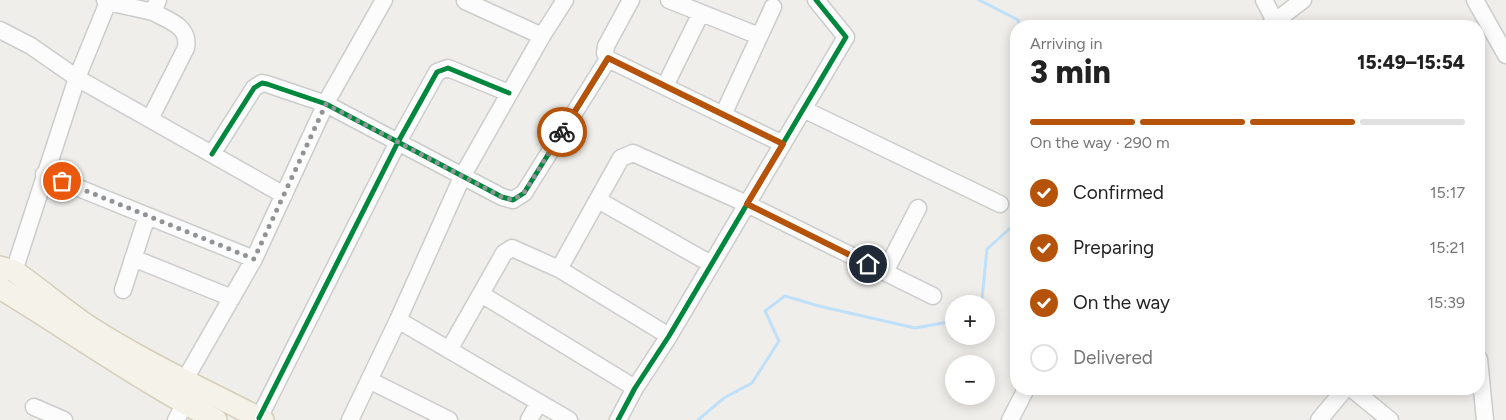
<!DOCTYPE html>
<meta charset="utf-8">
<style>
body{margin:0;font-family:Figtree,sans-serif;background:#f2f2f2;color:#222;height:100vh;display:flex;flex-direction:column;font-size:19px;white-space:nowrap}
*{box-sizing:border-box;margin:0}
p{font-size:16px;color:#767676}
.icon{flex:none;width:28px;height:28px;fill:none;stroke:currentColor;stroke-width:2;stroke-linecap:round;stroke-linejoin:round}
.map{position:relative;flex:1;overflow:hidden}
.sheet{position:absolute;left:1010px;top:20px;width:475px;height:375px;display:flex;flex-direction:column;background:#fff;border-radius:20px;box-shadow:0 2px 12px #0003}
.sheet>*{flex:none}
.tools{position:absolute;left:945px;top:295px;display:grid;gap:10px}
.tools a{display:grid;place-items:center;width:50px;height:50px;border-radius:50%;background:#fff;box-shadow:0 2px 12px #0003;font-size:25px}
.pin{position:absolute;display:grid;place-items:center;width:42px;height:42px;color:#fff;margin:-21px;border:2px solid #fff;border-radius:50%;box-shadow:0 1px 5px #0007}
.courier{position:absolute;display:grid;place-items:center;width:50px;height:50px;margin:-25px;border:4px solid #b45309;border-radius:50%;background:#fff;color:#222;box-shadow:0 1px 6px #0007}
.headline em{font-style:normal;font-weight:800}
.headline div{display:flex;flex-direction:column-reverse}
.headline{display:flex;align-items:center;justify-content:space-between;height:85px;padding:0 20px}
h1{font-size:32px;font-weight:800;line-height:38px}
.bar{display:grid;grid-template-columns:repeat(4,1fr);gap:8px 5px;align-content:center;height:60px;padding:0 20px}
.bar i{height:6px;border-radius:4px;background:#e0e0e0}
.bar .on{background:#b45309}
.bar p{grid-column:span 4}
ol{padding:0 20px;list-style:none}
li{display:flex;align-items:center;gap:15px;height:55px}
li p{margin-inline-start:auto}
li .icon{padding:5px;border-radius:50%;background:#b45309;color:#fff;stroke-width:4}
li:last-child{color:#767676}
li i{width:28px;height:28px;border:2px solid #e0e0e0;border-radius:50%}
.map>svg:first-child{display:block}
</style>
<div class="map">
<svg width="1506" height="420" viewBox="0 0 1506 420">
<rect width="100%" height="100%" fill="#efeeea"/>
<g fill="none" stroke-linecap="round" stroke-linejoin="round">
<path stroke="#bfe0f9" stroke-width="3" d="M 979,0 L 1018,20 L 1020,26
M 977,304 L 982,299 L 987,249 L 1016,223
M 698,420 L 724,398 L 752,383 L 779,341 L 765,311 L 785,296 L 819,306 L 915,328 L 954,321"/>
<defs>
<path id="minor" d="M 631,0 L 606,46 L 605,53 L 608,59 L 783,144
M 669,0 L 759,36
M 1264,0 L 1275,21
M 1475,0 L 1506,55
M 465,1 L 542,36
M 108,2 L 153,12 L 158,0
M 1269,26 L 1303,0
M 0,30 L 31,46 L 77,78 L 284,195
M 665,86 L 701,13
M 803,109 L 1000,204
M 723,115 L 773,7
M 150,119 L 186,48 C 190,26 169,21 153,12
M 212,154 L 254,88 L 262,83 L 267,84 L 326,104 L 502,197 L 513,200 L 524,193 L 608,59
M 44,174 L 254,259
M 598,200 L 711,264
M 133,258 L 232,298
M 559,269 L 621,158 L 633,153 L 747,204 L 933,296
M 14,271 L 77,78 L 108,2 L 105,0
M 885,272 L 918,208
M 123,290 L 147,216
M 481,294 L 635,388
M 398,320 L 569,420
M 449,350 L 504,253 L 512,248 L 559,269 L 669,336
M 1479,359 L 1485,420
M 369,380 L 449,420
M 184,381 L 254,259 L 328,99 L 384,0
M 1352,389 L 1390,420
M 34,407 L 64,420
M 259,418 L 398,142 L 437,72 L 448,68 L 509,93
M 176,420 L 191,393
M 350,420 L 398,320 L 463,175 L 542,36 L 565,0
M 529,420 L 538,404
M 618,420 L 635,388 L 669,336 L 846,37 L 816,0
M 1010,420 L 1026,389
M 1319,420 L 1345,389"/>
<path id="major" d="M 0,267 L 14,271 C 40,289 64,310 91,328 C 146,363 205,390 263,420
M 0,288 C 72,332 141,381 216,420"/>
</defs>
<use href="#minor" stroke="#cbcccc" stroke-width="19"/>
<use href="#major" stroke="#d7ceb8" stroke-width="24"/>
<use href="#minor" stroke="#fdfcfc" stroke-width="16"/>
<use href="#major" stroke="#f4f2e9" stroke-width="21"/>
<defs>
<path id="cycleway" d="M 212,154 L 254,88 L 262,83 L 267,84 L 326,104 L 502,197 L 513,200 L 524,193 L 608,59
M 259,418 L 398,142 L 437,72 L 448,68 L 509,93
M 618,420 L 635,388 L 669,336 L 846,37 L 816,0"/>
</defs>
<use href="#cycleway" stroke="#fff" stroke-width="8"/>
<use href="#cycleway" stroke="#00873e" stroke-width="5"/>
</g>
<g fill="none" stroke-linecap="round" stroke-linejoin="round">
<path stroke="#919496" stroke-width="5" stroke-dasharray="0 9" d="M 62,181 L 254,259 L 326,104 L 502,197 L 513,200 L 524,193 L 562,132"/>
<path stroke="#b45309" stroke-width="6" d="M 562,132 L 608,58 L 783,144 L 747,204 L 868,264"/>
</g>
</svg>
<div class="tools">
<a>+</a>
<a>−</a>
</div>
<div class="pin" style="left:62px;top:181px;background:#ea580c"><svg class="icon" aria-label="bag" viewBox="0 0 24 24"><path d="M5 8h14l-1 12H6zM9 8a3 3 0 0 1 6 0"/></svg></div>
<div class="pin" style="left:868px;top:264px;background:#1f2937"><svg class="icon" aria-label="home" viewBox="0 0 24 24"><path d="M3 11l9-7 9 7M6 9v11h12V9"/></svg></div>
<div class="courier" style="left:562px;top:132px"><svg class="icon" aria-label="bike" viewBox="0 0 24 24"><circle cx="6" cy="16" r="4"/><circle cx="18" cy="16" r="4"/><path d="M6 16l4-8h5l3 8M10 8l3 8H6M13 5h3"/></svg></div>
<section class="sheet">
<div class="headline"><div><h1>3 min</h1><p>Arriving in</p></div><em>15:49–15:54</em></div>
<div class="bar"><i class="on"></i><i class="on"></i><i class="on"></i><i></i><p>On the way · 290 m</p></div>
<ol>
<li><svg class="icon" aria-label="check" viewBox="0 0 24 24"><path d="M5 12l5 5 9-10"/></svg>Confirmed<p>15:17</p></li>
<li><svg class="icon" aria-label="check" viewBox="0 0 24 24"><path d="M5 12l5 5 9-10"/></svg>Preparing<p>15:21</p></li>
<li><svg class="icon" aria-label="check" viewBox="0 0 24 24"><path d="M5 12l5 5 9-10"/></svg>On the way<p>15:39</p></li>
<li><i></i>Delivered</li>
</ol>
</section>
</div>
